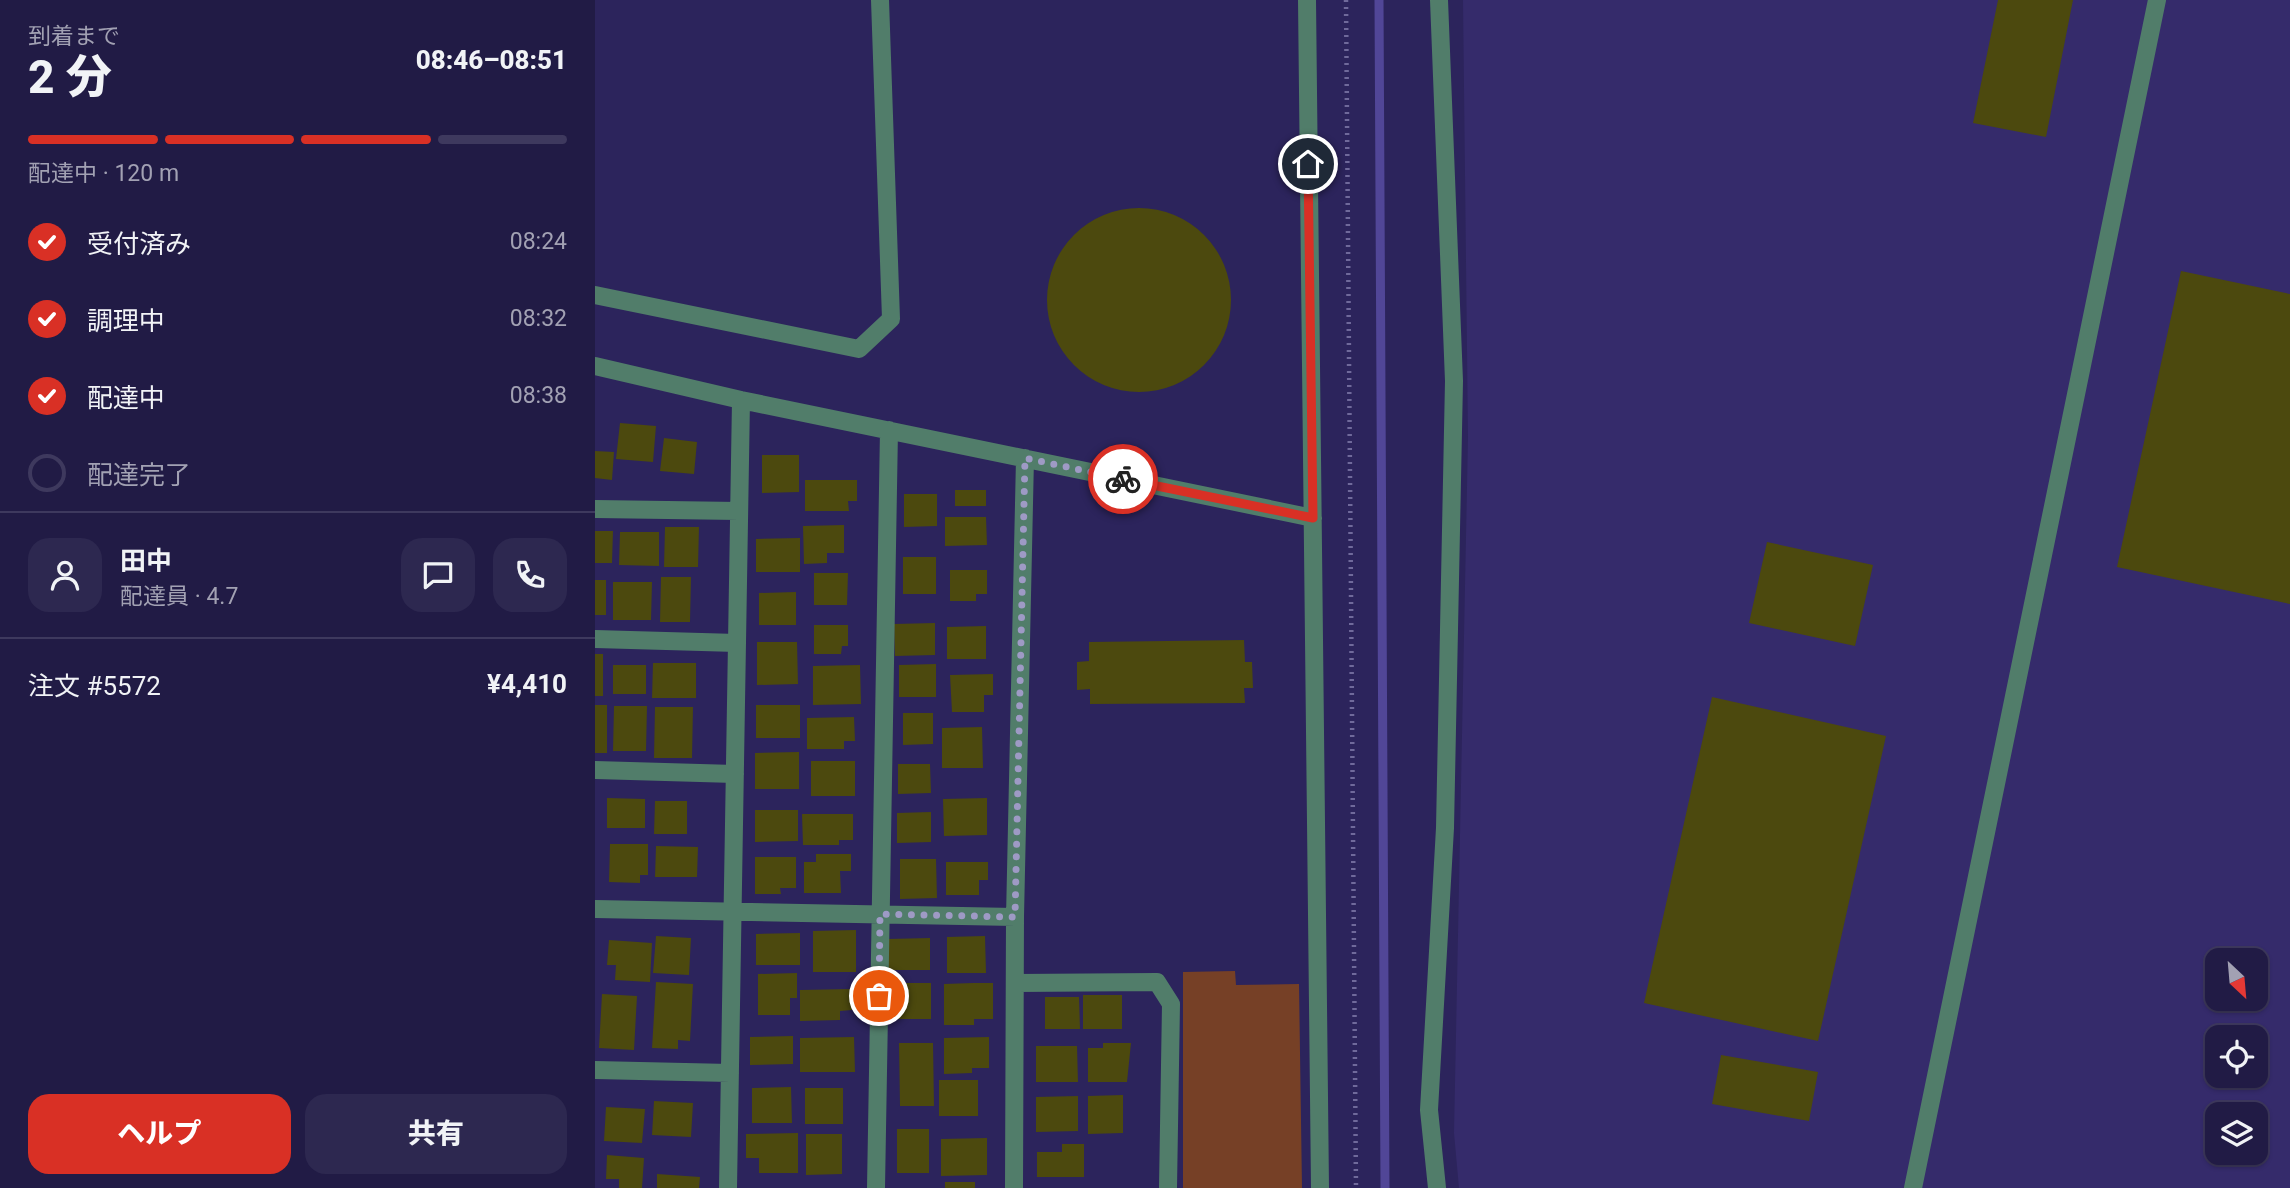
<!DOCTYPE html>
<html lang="ja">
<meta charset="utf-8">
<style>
body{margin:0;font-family:Roboto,"Noto Sans JP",sans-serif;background:#2d2850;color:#f1f3f6;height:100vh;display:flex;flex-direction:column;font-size:26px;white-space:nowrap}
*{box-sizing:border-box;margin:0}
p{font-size:23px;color:#a2a1b3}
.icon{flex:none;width:38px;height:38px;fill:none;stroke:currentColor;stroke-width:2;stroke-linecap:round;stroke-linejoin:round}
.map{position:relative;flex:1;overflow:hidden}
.details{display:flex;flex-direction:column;background:#211b45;width:595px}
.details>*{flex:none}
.needle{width:46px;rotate:154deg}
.fabs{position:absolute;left:1610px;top:948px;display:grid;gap:14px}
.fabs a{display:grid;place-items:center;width:63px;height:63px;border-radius:14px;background:#211b45;box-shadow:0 2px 5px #0004,0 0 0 2px #3e395e;font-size:35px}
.pin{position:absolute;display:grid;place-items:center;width:60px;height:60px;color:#fff;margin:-30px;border:4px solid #fff;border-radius:50%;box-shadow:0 2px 7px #0007}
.courier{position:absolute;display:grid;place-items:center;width:70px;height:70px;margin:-35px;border:5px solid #d93025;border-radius:50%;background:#fff;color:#222;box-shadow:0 2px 9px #0007}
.head em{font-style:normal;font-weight:800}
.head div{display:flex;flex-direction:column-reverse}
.head{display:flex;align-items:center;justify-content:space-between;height:119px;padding:0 28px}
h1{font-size:46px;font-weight:800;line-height:52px}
.bar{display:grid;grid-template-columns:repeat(4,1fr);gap:10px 7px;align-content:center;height:84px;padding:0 28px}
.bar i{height:9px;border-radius:5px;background:#3e395e}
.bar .on{background:#d93025}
.bar p{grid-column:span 4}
.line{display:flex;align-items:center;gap:18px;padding:0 28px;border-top:2px solid #3e395e}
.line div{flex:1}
.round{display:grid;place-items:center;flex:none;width:74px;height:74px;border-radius:21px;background:#2d2850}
ol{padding:0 28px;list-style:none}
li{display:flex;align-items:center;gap:21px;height:77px}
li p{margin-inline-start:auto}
li .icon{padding:7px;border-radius:50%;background:#d93025;color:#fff;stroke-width:4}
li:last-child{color:#a2a1b3}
li i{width:38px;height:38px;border:4px solid #3e395e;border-radius:50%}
.primary-button{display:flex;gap:14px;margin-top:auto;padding:14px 28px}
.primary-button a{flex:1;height:80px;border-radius:21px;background:#d93025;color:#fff;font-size:28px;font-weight:800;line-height:80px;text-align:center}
.primary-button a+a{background:#2d2850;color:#f1f3f6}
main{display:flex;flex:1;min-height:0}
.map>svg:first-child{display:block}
</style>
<main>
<section class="details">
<div class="head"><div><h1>2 分</h1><p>到着まで</p></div><em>08:46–08:51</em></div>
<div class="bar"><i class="on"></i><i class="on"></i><i class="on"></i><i></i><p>配達中 · 120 m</p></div>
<ol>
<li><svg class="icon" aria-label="check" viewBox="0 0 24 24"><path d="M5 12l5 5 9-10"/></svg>受付済み<p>08:24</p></li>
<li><svg class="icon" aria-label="check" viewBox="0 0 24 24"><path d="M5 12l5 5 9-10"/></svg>調理中<p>08:32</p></li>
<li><svg class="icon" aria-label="check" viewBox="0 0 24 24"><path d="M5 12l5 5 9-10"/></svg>配達中<p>08:38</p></li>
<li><i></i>配達完了</li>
</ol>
<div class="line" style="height:126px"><a class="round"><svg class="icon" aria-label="person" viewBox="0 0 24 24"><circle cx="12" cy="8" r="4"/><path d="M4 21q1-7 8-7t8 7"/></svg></a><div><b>田中</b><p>配達員 · 4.7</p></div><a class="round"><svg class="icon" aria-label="chat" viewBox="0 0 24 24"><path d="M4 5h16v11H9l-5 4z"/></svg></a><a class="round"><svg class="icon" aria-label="phone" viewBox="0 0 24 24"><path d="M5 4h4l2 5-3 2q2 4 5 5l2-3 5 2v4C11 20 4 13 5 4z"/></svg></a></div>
<div class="line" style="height:91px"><div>注文 #5572</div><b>¥4,410</b></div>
<div class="primary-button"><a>ヘルプ</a><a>共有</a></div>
</section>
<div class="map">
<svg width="1695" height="1188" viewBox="0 0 1695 1188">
<rect width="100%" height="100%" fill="#2c245c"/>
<path fill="#352b6b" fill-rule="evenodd" d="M 868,0 L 1695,0 L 1695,1188 L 864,1188 L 859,1133 L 873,437 ZM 1622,961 L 1661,961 L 1661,999 L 1622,999 ZM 1622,1038 L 1661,1038 L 1661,1076 L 1622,1076 ZM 1622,1115 L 1661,1115 L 1661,1153 L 1622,1153 Z"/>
<path fill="#764026" d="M 640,971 L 641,985 L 704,984 L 707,1188 L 588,1188 L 588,972 Z"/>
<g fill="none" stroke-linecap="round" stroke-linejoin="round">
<path stroke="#514697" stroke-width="9" d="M 784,0 L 790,1188"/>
</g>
<path fill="#4c490e" d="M 1403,0 L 1478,0 L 1451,137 L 1378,123 Z
M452 300a92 92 0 1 1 184 0a92 92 0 1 1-184 0Z
M 1586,271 L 1695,294 L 1695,604 L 1522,567 Z
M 25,423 L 61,426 L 58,462 L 21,459 Z
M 69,438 L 102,442 L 99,474 L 65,471 Z
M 0,451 L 19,452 L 17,480 L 0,478 Z
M 167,455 L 204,455 L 204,492 L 167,493 Z
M 210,480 L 262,480 L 262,501 L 253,501 L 254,511 L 210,511 Z
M 360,490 L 391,490 L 391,506 L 360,506 Z
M 309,494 L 342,494 L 342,526 L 309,527 Z
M 350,517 L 391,517 L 392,545 L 350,546 Z
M 249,525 L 249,553 L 232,553 L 232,563 L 209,564 L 208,526 Z
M 70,527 L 104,527 L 103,567 L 69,567 Z
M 0,531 L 18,531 L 17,563 L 0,563 Z
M 25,532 L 64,532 L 64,566 L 24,565 Z
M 205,538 L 205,572 L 161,572 L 161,539 Z
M 1172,542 L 1278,565 L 1260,646 L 1154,623 Z
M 308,557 L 341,557 L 341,594 L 308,594 Z
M 355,570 L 392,570 L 392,594 L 381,594 L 381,601 L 355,601 Z
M 219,573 L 253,573 L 252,605 L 219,605 Z
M 66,577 L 96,577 L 95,622 L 65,622 Z
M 0,580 L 11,580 L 11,615 L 0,615 Z
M 18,582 L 57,582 L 56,620 L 18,620 Z
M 201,592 L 201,625 L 164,625 L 164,593 Z
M 340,623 L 340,655 L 300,656 L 299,624 Z
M 219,625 L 253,625 L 253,646 L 247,646 L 246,654 L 219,654 Z
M 391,626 L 391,659 L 352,659 L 352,627 Z
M 649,640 L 650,662 L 657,662 L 658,688 L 649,688 L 650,703 L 495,704 L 495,689 L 482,690 L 482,662 L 494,661 L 494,642 Z
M 162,642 L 202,642 L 203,684 L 162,685 Z
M 0,654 L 8,654 L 8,696 L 0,696 Z
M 58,663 L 101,663 L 101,698 L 57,698 Z
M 341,664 L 341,697 L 304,697 L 304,665 Z
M 18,665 L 51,665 L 51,694 L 18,694 Z
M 265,665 L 266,704 L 218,705 L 218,666 Z
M 398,674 L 398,695 L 389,695 L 389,712 L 357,712 L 355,675 Z
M 1117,697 L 1291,736 L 1223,1041 L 1049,1003 Z
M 0,705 L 12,705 L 12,753 L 0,753 Z
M 161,705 L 205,705 L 205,738 L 161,738 Z
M 19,706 L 52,706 L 51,751 L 18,751 Z
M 60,707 L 98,707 L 97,758 L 59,758 Z
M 308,713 L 338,713 L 338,744 L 308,745 Z
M 259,717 L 260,741 L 249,741 L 249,749 L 212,749 L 212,718 Z
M 387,727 L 388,768 L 347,768 L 347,728 Z
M 204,752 L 204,789 L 160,789 L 160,753 Z
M 216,761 L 260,761 L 260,796 L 216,796 Z
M 303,764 L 335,764 L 336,793 L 303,794 Z
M 12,798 L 50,799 L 50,828 L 12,828 Z
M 392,798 L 392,835 L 349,836 L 348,799 Z
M 60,801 L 92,801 L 92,834 L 59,834 Z
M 160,810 L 203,810 L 203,841 L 160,842 Z
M 336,812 L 336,842 L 302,843 L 302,813 Z
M 207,814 L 258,814 L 258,840 L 244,840 L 244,845 L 208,845 Z
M 15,844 L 53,844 L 53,875 L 45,875 L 45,883 L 14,882 Z
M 61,846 L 103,847 L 102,877 L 60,877 Z
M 221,854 L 256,854 L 256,871 L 245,871 L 246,893 L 209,893 L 209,862 L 221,862 Z
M 160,857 L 201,857 L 201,888 L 185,888 L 186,894 L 160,894 Z
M 305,859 L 341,859 L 342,898 L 305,899 Z
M 351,862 L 393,862 L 393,880 L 384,880 L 384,895 L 351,895 Z
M 261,930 L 261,972 L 218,972 L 218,931 Z
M 205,933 L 205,965 L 161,965 L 161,934 Z
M 61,936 L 96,938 L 94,975 L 58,973 Z
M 390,936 L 391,973 L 352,973 L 352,937 Z
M 335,938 L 335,970 L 293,970 L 293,939 Z
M 14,940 L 57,943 L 55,982 L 20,980 L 21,965 L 12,965 Z
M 202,973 L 202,998 L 195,998 L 195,1015 L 163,1015 L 163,974 Z
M 61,982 L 98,984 L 95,1041 L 83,1040 L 83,1049 L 57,1048 Z
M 300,983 L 336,983 L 336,1019 L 300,1019 Z
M 378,983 L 398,983 L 398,1019 L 379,1019 L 379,1025 L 349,1025 L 349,984 Z
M 257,989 L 257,1010 L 245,1011 L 245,1020 L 205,1021 L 205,990 Z
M 7,994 L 42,996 L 39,1050 L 4,1048 Z
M 488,995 L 527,995 L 527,1029 L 488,1029 Z
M 450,997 L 484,997 L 485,1029 L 450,1029 Z
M 198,1036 L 198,1064 L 155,1065 L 155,1037 Z
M 259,1037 L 260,1072 L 205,1072 L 205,1038 Z
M 394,1037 L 394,1068 L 377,1068 L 377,1073 L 349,1074 L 349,1038 Z
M 304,1043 L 338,1043 L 339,1106 L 305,1106 Z
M 508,1043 L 536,1043 L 532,1082 L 493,1082 L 493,1048 L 508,1048 Z
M 441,1046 L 482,1046 L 483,1082 L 441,1082 Z
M 1126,1055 L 1223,1072 L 1214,1121 L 1117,1104 Z
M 344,1080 L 383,1080 L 383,1116 L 344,1116 Z
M 196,1087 L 197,1123 L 157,1123 L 157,1088 Z
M 210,1088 L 248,1088 L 248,1124 L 210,1124 Z
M 528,1095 L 528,1133 L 493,1134 L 493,1096 Z
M 483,1096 L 483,1131 L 441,1132 L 441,1097 Z
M 59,1101 L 98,1103 L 96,1137 L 57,1135 Z
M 11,1107 L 50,1109 L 47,1143 L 9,1141 Z
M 302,1129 L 334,1129 L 334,1173 L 302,1173 Z
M 203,1133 L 203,1173 L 164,1173 L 164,1158 L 151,1158 L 151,1134 Z
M 211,1134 L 247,1134 L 247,1174 L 211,1175 Z
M 392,1138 L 392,1175 L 346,1176 L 346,1139 Z
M 467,1144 L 489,1144 L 489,1177 L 442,1177 L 442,1152 L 467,1152 Z
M 12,1155 L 49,1158 L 47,1188 L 24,1188 L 24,1179 L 11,1179 Z
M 62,1174 L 105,1177 L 104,1188 L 62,1188 Z
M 350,1182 L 380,1182 L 380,1188 L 350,1188 Z"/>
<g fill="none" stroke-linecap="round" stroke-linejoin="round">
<path stroke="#706a9b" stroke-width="4.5" stroke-dasharray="2 5" stroke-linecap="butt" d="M 751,0 L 761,1188"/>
<path stroke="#517d6a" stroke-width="18" d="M 712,0 L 725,1188
M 0,295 L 264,349 L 296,319 L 285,0
M 0,366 L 146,400 L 718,518
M 0,509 L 144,511
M 0,639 L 142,643
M 0,770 L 140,774
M 0,909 L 420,917
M 420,983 L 562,982 L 576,1004 L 573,1188
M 0,1070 L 135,1073
M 133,1188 L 146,400
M 281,1188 L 294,430
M 419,1188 L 420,917 L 430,458
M 842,1188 L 834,1110 L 850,828 L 859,381 L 844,0
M 1318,1188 L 1562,0"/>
</g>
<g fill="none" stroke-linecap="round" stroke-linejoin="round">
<path stroke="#9e9ac5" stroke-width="7" stroke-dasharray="0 12.6" d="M 284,996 L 285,914 L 420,917 L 430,458 L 528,479"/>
<path stroke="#d93025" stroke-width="9" d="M 528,479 L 718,518 L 713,164"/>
</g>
</svg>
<div class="fabs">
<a><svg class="needle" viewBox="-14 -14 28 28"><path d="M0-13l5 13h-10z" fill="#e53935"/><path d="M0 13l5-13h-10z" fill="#a2a1b3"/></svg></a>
<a><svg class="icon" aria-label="locate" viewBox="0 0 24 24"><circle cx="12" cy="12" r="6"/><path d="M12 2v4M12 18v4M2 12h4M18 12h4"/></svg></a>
<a><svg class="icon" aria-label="layers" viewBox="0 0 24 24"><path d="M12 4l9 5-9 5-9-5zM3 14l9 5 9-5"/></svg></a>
</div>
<div class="pin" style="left:284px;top:996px;background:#ea580c"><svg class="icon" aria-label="bag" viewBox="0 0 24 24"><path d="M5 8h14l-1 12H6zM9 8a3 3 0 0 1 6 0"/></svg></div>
<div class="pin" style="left:713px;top:164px;background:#1f2937"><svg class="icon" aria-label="home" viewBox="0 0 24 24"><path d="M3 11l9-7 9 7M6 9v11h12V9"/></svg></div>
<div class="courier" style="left:528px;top:479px"><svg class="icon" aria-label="bike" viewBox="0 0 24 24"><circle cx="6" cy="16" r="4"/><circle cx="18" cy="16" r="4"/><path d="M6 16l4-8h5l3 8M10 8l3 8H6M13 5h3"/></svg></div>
</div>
</main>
